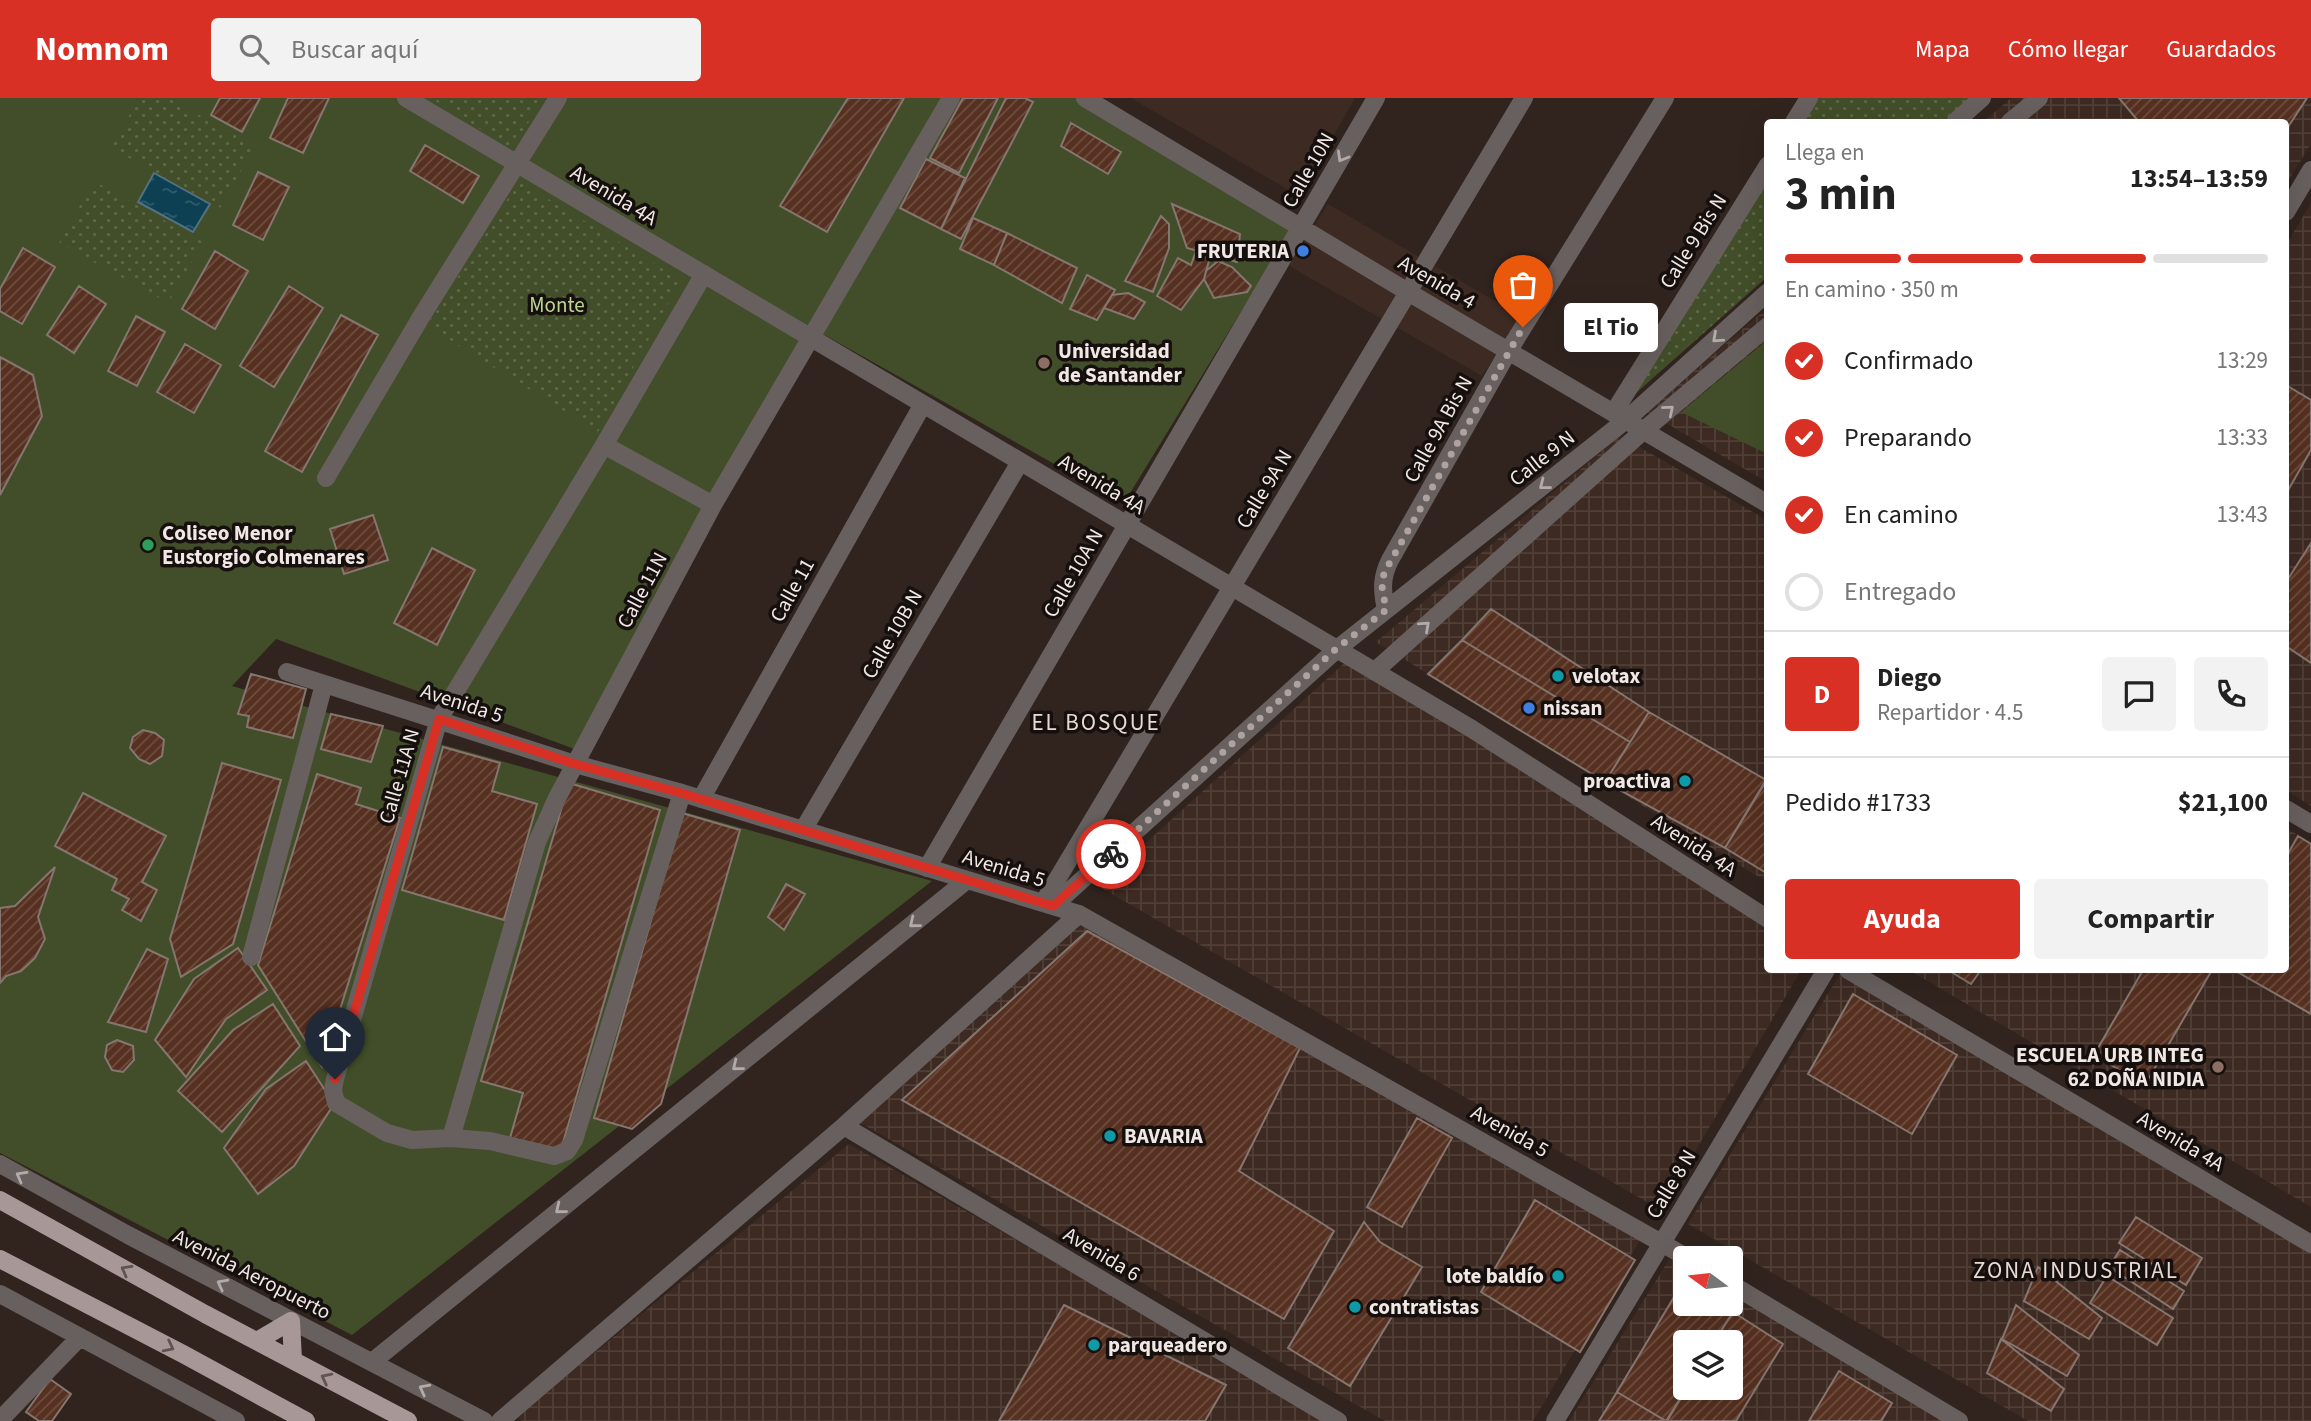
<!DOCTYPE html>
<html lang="es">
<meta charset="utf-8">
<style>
body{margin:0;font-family:"Source Sans 3",sans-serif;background:#f2f2f2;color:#222;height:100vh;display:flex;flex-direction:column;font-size:26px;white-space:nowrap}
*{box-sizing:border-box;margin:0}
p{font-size:23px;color:#767676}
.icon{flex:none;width:38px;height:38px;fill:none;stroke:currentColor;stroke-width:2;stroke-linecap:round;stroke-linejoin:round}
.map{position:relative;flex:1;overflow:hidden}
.drawer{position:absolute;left:1764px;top:21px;width:525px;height:854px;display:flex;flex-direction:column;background:#fff;border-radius:7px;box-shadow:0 7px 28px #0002}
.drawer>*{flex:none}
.needle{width:46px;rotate:285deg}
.buttons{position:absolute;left:1673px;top:1148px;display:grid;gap:14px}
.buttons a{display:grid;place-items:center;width:70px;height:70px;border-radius:7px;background:#fff;box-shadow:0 7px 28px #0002;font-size:35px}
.pin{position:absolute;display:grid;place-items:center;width:60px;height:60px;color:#fff;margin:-72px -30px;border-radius:50% 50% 50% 0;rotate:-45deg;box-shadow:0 0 7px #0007}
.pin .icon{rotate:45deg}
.courier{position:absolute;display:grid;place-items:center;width:70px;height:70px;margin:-35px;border:5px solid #d93025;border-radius:50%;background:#fff;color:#222;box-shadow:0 2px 9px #0007}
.bubble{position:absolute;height:49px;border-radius:7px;background:#fff;box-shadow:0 7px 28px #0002;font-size:23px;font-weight:700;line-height:49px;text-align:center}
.overview em{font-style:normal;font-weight:700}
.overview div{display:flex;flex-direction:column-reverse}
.overview{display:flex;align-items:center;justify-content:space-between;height:119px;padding:0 21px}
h1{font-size:46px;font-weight:700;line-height:52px}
.bar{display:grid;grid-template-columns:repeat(4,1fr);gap:10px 7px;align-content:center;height:84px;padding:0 21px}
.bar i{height:9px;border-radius:5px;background:#e0e0e0}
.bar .current{background:#d93025}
.bar p{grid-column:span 4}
.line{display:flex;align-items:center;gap:18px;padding:0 21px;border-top:2px solid #e0e0e0}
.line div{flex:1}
.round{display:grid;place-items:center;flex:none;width:74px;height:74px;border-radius:7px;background:#f2f2f2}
ol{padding:0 21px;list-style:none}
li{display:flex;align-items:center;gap:21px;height:77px}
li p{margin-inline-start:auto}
li .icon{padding:7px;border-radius:50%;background:#d93025;color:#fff;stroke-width:4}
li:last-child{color:#767676}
li i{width:38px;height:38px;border:4px solid #e0e0e0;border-radius:50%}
.button{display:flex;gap:14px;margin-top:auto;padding:14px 21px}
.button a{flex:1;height:80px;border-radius:7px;background:#d93025;color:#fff;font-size:28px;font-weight:700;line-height:80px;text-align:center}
.button a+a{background:#f2f2f2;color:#222}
header{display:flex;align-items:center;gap:42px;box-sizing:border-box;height:98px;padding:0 35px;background:#d93025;color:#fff}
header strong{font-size:33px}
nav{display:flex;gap:38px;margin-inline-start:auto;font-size:24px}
.search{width:490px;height:63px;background:#f2f2f2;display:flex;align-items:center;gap:18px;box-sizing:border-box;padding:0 24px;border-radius:7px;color:#767676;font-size:26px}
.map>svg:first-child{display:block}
</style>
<header>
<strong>Nomnom</strong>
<div class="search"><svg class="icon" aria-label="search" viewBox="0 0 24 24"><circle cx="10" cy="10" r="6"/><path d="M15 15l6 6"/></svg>Buscar aquí</div>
<nav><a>Mapa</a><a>Cómo llegar</a><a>Guardados</a></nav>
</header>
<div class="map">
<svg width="2311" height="1323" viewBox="0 0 2311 1323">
<defs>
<pattern id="industrial-grid" width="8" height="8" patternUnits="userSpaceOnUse" patternTransform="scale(1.75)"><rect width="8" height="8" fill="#3d2a22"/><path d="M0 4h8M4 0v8" fill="none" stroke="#503f37"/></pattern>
<pattern id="park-dots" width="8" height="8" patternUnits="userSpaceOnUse" patternTransform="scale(1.75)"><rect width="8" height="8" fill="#424e29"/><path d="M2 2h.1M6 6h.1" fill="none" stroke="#5e6848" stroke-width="1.8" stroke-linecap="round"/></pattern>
<pattern id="water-ripples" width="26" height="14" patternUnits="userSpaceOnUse" patternTransform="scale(1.75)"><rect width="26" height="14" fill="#0e4054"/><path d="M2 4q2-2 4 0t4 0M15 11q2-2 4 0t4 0" fill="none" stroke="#325c6c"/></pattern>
<pattern id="building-hatch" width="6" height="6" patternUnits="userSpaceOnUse" patternTransform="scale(1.75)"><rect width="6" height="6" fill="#563020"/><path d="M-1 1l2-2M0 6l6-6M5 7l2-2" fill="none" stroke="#6f4e40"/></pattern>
</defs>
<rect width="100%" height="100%" fill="#31241f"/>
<path fill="#3d2a22" d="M 1131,0 L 1355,0 L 1299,98 Z
M 1328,106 L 1521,218 L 1482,278 L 1289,168 Z"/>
<path fill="url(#industrial-grid)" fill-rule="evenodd" d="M 2011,0 L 2311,0 L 2311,46 L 2286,86 L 2286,24 L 1983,24 Z
M 2311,105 L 2311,708 L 2286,692 L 2286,147 Z
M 1767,210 L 1767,384 L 1647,314 Z
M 1620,338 L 1767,422 L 1767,784 L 1376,544 Z
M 1350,560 L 1767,815 L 1768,872 L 1801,872 L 1661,1112 L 1098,788 Z
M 2286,730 L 2311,745 L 2311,1109 L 1909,872 L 2286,872 Z
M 1072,818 L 1640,1142 L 1533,1323 L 1385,1323 L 857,1023 Z
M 1841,874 L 2311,1139 L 2311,1323 L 2028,1323 L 1688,1126 Z
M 849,1046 L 1332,1323 L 522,1323 L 516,1319 Z
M 1670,1160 L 1685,1169 L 1685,1206 L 1731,1206 L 1731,1195 L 1956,1323 L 1569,1323 ZM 1685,1244 L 1731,1244 L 1731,1290 L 1685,1290 Z"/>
<path fill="#424e29" d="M 0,0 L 1092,0 L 1297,122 L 1124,405 L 821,235 L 580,653 L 276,541 L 232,588 L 932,783 L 352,1237 L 0,1055 Z
M 1767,242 L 1767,356 L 1681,314 Z"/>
<path fill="url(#park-dots)" d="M 139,0 L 168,0 L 255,48 L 220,110 L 111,50 Z
M 431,0 L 542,0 L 513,52 Z
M 1802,0 L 1970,0 L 1942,24 L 1786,24 Z
M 1767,54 L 1767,179 L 1618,311 L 1610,305 Z
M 94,83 L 203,144 L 168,205 L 59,145 Z
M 519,83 L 681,182 L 598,334 L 427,228 Z"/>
<path fill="url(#water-ripples)" stroke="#527280" stroke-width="2" d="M 154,75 L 210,106 L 193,134 L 138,104 Z"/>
<path fill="url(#building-hatch)" stroke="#85766f" stroke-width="2" d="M 220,0 L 260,0 L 242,34 L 211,17 Z
M 288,0 L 329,0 L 303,55 L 270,40 Z
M 848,0 L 904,0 L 827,134 L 780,108 Z
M 963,0 L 998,0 L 959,75 L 930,60 Z
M 1006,0 L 1025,0 L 1033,4 L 961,141 L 941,131 Z
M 2119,0 L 2307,0 L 2286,32 L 2286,24 L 2139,24 Z
M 1071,25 L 1121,54 L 1108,76 L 1061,48 Z
M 425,47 L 479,78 L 463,105 L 410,73 Z
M 926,61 L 965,80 L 941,131 L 900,110 Z
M 258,74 L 289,89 L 263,142 L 233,127 Z
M 1172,106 L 1240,136 L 1237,164 L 1187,150 Z
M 1161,118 L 1169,126 L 1169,150 L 1153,194 L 1125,183 Z
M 973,120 L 1007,135 L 994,167 L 960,151 Z
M 1007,135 L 1077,170 L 1062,205 L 994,167 Z
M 23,150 L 55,169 L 22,226 L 0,213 L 0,191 Z
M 215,153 L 248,173 L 215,231 L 182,211 Z
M 1196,153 L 1210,159 L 1204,181 L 1181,212 L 1157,198 L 1178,160 L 1191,167 Z
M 1218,163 L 1232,169 L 1251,188 L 1247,194 L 1214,200 L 1204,181 L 1206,173 Z
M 1087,177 L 1115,192 L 1097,222 L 1070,211 Z
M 79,188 L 106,206 L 74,255 L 47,237 Z
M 289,188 L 323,210 L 274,289 L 240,268 Z
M 1128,195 L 1145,204 L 1134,221 L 1104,210 L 1112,197 Z
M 341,217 L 378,237 L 302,374 L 265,353 Z
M 136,218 L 165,234 L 137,288 L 108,273 Z
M 185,246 L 221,267 L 194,315 L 157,294 Z
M 0,259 L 33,277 L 42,318 L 0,397 Z
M 2286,287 L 2311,302 L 2311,352 L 2286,396 Z
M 373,417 L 388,462 L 344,476 L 330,431 Z
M 2311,445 L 2311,565 L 2286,548 L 2286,484 Z
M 432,450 L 475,472 L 437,547 L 394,525 Z
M 1491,511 L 1649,614 L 1630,644 L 1462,542 Z
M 1462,542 L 1630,644 L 1605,684 L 1428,576 Z
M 251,576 L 306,591 L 293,640 L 247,629 L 249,618 L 238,616 Z
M 1649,614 L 1766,682 L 1725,750 L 1605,684 Z
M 331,616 L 383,628 L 371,664 L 321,651 Z
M 143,632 L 155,635 L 164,642 L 162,658 L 150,666 L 139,661 L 130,650 L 133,639 Z
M 443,649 L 500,665 L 492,693 L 537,706 L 504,822 L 402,792 Z
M 222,665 L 281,682 L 233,846 L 181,879 L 170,841 Z
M 317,676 L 361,690 L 356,706 L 400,720 L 322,969 L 258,867 Z
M 1768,680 L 1768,776 L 1725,750 Z
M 569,685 L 660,712 L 560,1055 L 510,1040 L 523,995 L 481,983 Z
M 83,695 L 166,738 L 142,784 L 157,792 L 141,823 L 122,812 L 129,801 L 112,792 L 117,781 L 55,748 Z
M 682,715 L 740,732 L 661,1006 L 632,1031 L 594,1020 Z
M 2298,738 L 2311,746 L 2311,916 L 2234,872 L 2286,872 L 2286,759 Z
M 55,769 L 38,819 L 45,841 L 35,860 L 21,873 L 6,878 L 0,885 L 0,810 L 15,808 Z
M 786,786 L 805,796 L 784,832 L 768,819 Z
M 1087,833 L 1300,950 L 1239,1073 L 1334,1133 L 1284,1221 L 902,1002 Z
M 238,850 L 267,892 L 226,921 L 186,979 L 155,942 L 194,881 Z
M 147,851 L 168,861 L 146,934 L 108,924 Z
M 1948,872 L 1981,872 L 1971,886 Z
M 2143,872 L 2212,872 L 2145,987 L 2094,957 Z
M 1853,896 L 1957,957 L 1912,1036 L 1808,976 Z
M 273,906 L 300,948 L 222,1034 L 178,993 L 233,932 Z
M 117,942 L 133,948 L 134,962 L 123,974 L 112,972 L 105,959 L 107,947 Z
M 306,963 L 334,1006 L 294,1068 L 258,1096 L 224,1050 L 266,991 Z
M 1417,1020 L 1452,1040 L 1402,1129 L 1367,1109 Z
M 1535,1102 L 1635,1162 L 1580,1254 L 1481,1194 Z
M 2136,1119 L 2202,1160 L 2186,1187 L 2119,1145 Z
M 1364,1124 L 1380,1144 L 1422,1169 L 1350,1288 L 1288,1250 Z
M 2120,1152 L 2184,1193 L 2173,1211 L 2109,1169 Z
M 2038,1169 L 2102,1220 L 2089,1241 L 2024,1203 Z
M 2107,1178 L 2173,1220 L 2157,1247 L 2090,1205 Z
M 1683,1184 L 1685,1185 L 1685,1206 L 1719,1206 L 1733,1214 L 1714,1244 L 1685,1244 L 1687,1290 L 1666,1323 L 1617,1294 Z
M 1064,1207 L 1226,1287 L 1205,1323 L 999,1323 Z
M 2016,1207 L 2079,1257 L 2067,1278 L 2002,1241 Z
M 1733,1214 L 1783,1246 L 1736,1323 L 1667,1323 L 1687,1290 L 1731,1290 L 1731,1244 L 1714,1244 Z
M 2001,1241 L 2064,1291 L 2051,1313 L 1987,1275 Z
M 1839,1273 L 1892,1305 L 1881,1323 L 1809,1323 Z
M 50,1281 L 71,1296 L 52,1323 L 39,1323 L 26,1314 Z
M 1617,1294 L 1666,1323 L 1599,1323 Z"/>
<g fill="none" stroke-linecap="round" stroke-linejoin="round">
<path stroke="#68605f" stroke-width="18" d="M 406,0 L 1472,631 L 1768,821
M 1085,0 L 1408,194 L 1768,406
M 1794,24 L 1809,0
M 1955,24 L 1982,0
M 2010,24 L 2039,0
M 2286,114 L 2311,72
M 1614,314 L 1768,67
M 604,347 L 713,407
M 326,380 L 421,219 L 558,0
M 1386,512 C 1382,492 1381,480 1390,462 L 1509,252 L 1665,0
M 1375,573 L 1643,333 L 1768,228
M 287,574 L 575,666 L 682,695 L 1079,816 L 1688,1160
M 682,695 L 574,1042 L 567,1053 L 554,1058 L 490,1043 L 451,1040 L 412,1042 L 387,1035 L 336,1005 L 333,992 L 335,981 L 439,621 L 604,347 L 704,176
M 701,701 L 923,306
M 2286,711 L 2311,726
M 803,732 L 1020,364
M 927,770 L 1376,0
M 1043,805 L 1524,0
M 1053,808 L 1337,551 L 1626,322 L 1768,194
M 251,859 L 324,586
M 1848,872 L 2311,1146
M 844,1028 L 1338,1323
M 451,1040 L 537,744 L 557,700 L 713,407 L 951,0
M 0,1066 L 128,1137 L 484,1323
M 1731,1186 L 1959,1323
M 0,1196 L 236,1323
M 372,1264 L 967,782
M 0,1322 L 80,1239
M 500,1323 L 844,1028 L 1079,816
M 1555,1323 L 1826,872"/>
<path stroke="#a79897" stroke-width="18" d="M 0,1102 L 205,1216 L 408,1323
M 0,1161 L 183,1256 L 306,1323
M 257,1243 L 291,1223 L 293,1262"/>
</g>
<defs><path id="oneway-chevron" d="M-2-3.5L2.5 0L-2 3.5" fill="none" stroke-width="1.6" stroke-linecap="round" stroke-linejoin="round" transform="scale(1.75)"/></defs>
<g stroke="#b3aba9">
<use href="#oneway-chevron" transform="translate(1342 59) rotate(120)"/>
<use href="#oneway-chevron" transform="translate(1717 240) rotate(138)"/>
<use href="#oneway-chevron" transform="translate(1669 312) rotate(-40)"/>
<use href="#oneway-chevron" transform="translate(1544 387) rotate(142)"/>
<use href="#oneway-chevron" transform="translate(1425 528) rotate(-42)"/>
<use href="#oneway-chevron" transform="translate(914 825) rotate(141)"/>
<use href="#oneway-chevron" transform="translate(737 968) rotate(141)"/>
<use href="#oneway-chevron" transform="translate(21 1078) rotate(-151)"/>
<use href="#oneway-chevron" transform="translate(560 1111) rotate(141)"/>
<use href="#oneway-chevron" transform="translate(222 1186) rotate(-152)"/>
<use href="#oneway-chevron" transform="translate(424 1291) rotate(-152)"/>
</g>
<g stroke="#5e5452">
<use href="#oneway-chevron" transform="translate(126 1172) rotate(-151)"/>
<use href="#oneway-chevron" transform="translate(169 1249) rotate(27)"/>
<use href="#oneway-chevron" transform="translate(326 1280) rotate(-153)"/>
</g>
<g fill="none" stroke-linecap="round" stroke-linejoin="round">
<path stroke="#aea3a0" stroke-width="7" stroke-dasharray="0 12.6" d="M 1111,756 L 1336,551 L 1386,512 L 1382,488 L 1384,475 L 1523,229"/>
<path stroke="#d93025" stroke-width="9" d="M 335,981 L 439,621 L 575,666 L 681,695 L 1053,808 L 1111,756"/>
</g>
<g fill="#3f7fe0" stroke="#150f0d" stroke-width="2.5">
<circle cx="1303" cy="153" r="7"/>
<circle cx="1529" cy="610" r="7"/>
</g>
<g fill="#8d6e63" stroke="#150f0d" stroke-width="2.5">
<circle cx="1044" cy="265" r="7"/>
<circle cx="2218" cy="969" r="7"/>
</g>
<circle fill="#2e9e5b" stroke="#150f0d" stroke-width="2.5" cx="148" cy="447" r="7"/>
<g fill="#0f9aa8" stroke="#150f0d" stroke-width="2.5">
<circle cx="1558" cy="578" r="7"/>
<circle cx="1685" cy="683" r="7"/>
<circle cx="1110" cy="1038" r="7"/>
<circle cx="1558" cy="1178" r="7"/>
<circle cx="1355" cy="1209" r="7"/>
<circle cx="1094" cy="1247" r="7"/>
</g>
<g text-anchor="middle" stroke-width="7" stroke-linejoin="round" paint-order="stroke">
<g font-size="21" fill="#f1e8e5" stroke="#150f0d">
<text transform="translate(1308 72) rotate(-60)" y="7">Calle 10N</text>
<text transform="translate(614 97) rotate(31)" y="7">Avenida 4A</text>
<text transform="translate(1693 143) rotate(-58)" y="7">Calle 9 Bis N</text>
<text transform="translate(1437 184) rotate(30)" y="7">Avenida 4</text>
<text transform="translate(1438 331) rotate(-61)" y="7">Calle 9A Bis N</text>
<text transform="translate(1542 360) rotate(-38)" y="7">Calle 9 N</text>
<text transform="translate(1102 386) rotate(31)" y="7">Avenida 4A</text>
<text transform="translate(1264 391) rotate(-59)" y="7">Calle 9A N</text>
<text transform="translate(1073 475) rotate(-60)" y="7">Calle 10A N</text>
<text transform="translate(642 492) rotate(-62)" y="7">Calle 11N</text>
<text transform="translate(792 492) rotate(-61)" y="7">Calle 11</text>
<text transform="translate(892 536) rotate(-60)" y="7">Calle 10B N</text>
<text transform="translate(462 605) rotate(18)" y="7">Avenida 5</text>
<text transform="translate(399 678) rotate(-74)" y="7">Calle 11A N</text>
<text transform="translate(1694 747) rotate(33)" y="7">Avenida 4A</text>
<text transform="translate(1004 770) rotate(17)" y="7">Avenida 5</text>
<text transform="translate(1510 1033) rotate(29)" y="7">Avenida 5</text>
<text transform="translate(2181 1043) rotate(31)" y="7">Avenida 4A</text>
<text transform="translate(1671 1086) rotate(-59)" y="7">Calle 8 N</text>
<text transform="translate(1102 1156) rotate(31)" y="7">Avenida 6</text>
<text transform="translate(252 1176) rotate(27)" y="7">Avenida Aeropuerto</text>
</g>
<g font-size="21" font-weight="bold" fill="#f1e8e5" stroke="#150f0d" text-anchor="start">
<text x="1289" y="160" text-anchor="end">FRUTERIA</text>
<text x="1058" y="260">Universidad<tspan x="1058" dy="24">de Santander</tspan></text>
<text x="162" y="442">Coliseo Menor<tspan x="162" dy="24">Eustorgio Colmenares</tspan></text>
<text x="1572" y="585">velotax</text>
<text x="1543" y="617">nissan</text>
<text x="1671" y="690" text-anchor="end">proactiva</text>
<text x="2204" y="964" text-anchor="end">ESCUELA URB INTEG<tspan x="2204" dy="24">62 DOÑA NIDIA</tspan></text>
<text x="1124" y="1045">BAVARIA</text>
<text x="1544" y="1185" text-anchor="end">lote baldío</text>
<text x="1369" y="1216">contratistas</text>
<text x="1108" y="1254">parqueadero</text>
</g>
<g font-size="21" fill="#bfd592" stroke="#150f0d">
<text x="557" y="214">Monte</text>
</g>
<g font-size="23" letter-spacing="2" fill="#ead9d2" stroke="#150f0d">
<text x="1096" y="632">EL BOSQUE</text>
<text x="2076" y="1180">ZONA INDUSTRIAL</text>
</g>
</g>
</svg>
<div class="buttons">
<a><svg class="needle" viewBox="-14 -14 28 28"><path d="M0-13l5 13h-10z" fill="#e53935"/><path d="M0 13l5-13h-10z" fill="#767676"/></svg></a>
<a><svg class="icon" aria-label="layers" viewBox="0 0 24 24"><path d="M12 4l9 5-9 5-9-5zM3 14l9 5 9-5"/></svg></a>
</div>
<div class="pin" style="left:1523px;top:229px;background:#ea580c"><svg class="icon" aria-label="bag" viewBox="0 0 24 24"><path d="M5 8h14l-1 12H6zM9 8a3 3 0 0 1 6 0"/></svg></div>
<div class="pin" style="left:335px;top:981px;background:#1f2937"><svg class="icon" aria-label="home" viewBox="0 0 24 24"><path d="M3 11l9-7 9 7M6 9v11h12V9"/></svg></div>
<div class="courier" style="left:1111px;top:756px"><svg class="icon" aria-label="bike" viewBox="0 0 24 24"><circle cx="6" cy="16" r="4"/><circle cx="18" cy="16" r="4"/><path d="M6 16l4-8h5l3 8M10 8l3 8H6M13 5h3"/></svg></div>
<div class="bubble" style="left:1564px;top:205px;width:94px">El Tio</div>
<section class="drawer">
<div class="overview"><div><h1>3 min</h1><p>Llega en</p></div><em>13:54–13:59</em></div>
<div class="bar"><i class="current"></i><i class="current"></i><i class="current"></i><i></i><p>En camino · 350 m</p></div>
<ol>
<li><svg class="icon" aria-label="check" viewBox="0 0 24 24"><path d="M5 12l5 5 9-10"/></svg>Confirmado<p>13:29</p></li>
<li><svg class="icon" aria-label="check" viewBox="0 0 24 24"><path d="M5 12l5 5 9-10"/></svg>Preparando<p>13:33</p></li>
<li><svg class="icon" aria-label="check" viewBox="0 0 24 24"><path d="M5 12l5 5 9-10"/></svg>En camino<p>13:43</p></li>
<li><i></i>Entregado</li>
</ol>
<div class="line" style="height:126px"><b class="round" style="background:#d93025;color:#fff">D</b><div><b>Diego</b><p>Repartidor · 4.5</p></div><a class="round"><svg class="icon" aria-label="chat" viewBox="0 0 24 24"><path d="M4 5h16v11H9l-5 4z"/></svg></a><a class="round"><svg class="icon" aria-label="phone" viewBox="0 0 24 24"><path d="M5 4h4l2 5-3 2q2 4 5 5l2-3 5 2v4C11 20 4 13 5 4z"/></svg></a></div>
<div class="line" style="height:91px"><div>Pedido #1733</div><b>$21,100</b></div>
<div class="button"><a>Ayuda</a><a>Compartir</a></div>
</section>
</div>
